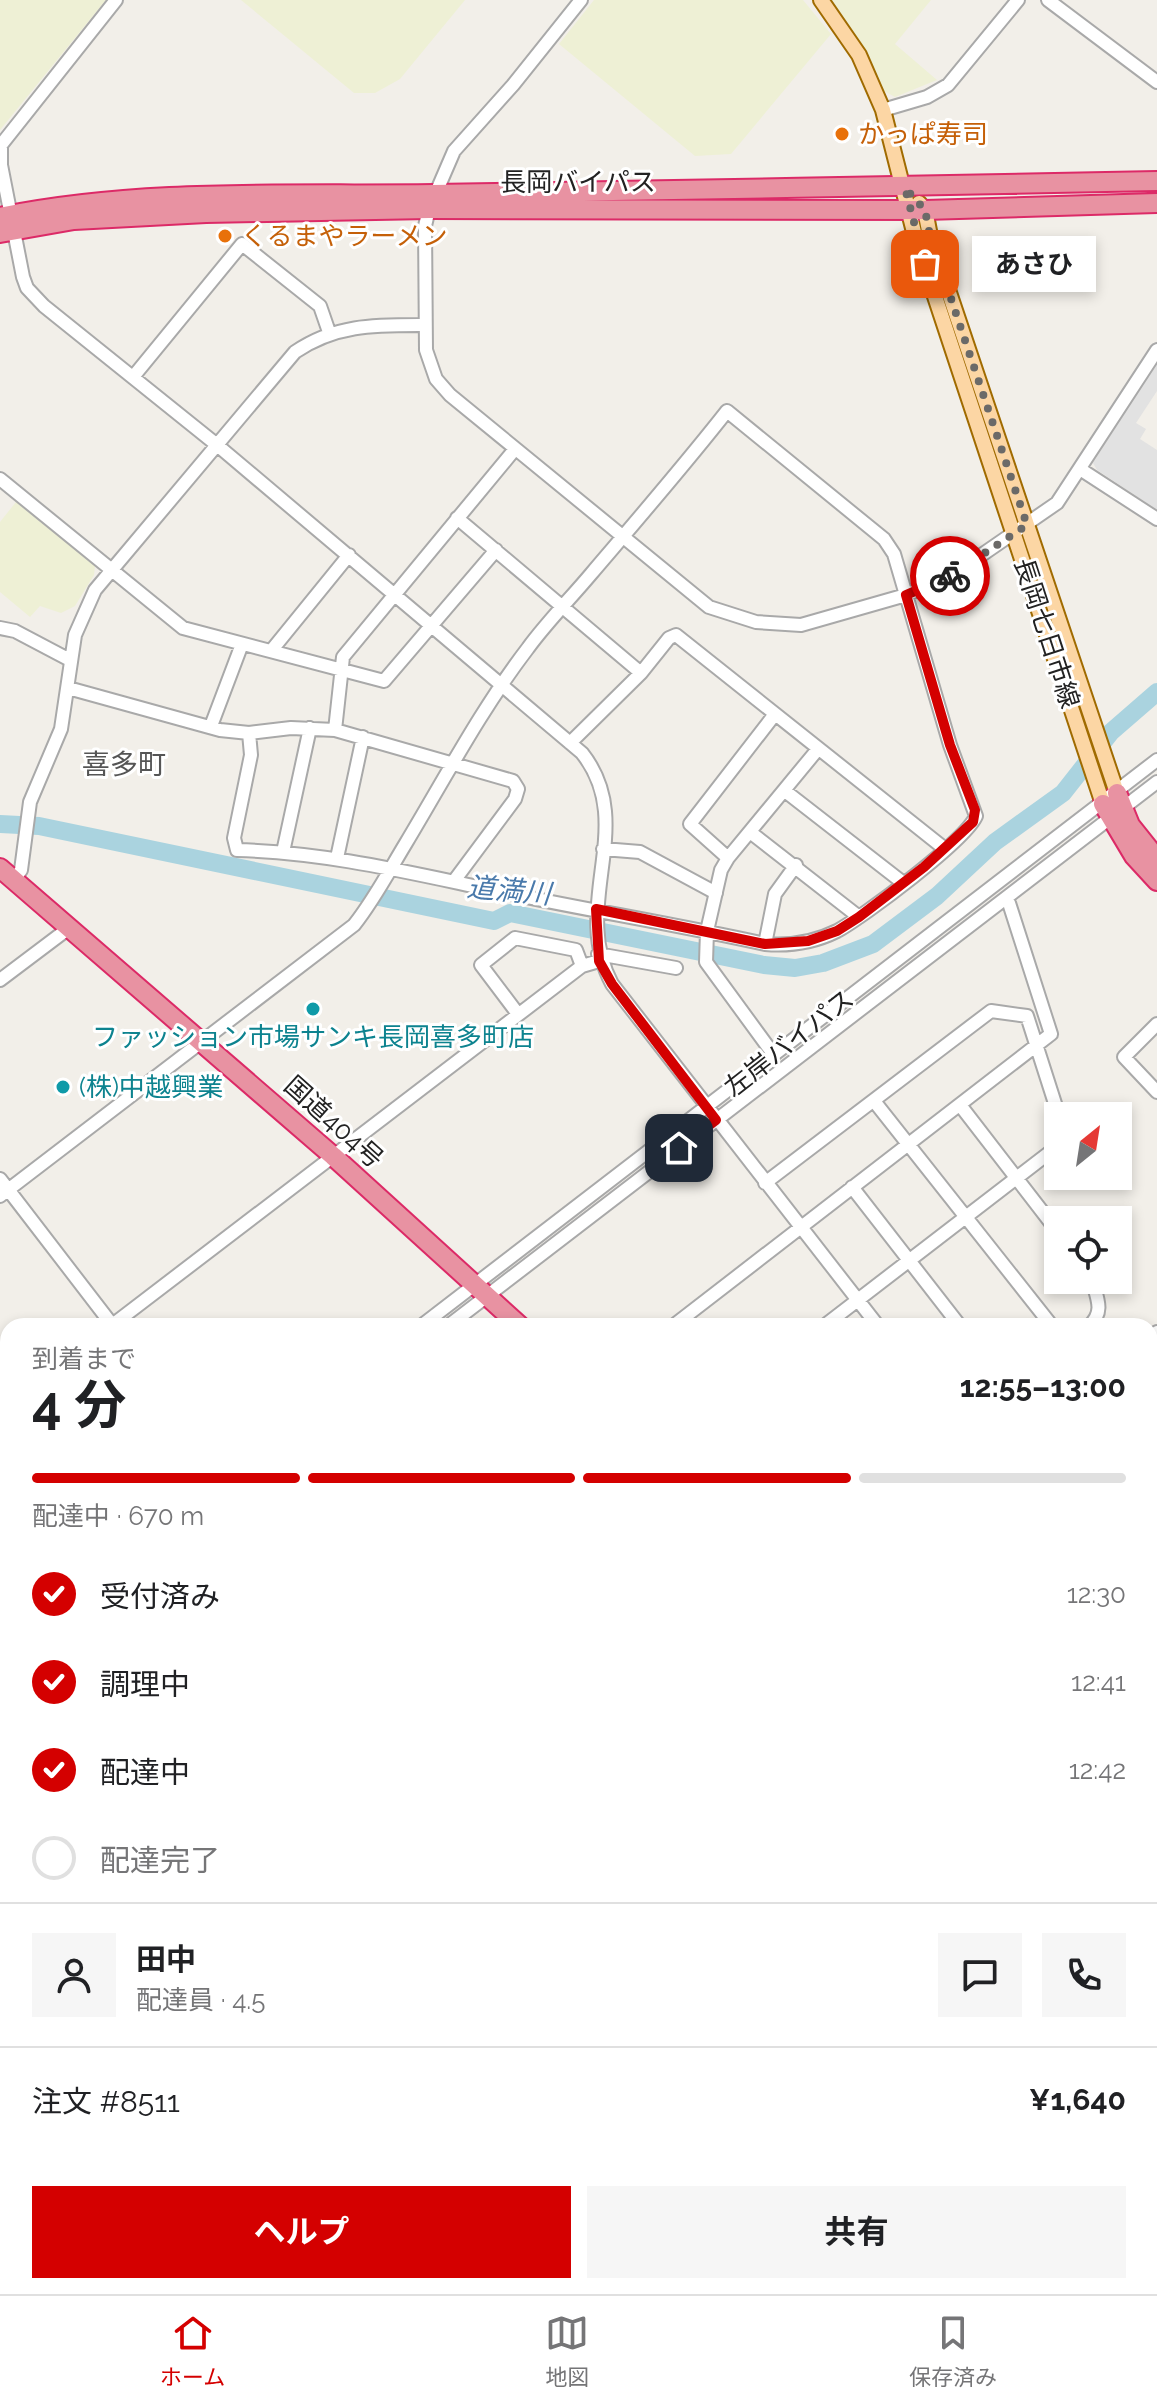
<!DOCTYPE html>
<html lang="ja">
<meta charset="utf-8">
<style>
body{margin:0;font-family:Raleway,"Noto Sans JP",sans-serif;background:#f6f6f6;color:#202124;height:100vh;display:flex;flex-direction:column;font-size:30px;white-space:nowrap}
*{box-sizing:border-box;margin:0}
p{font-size:26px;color:#757577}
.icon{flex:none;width:44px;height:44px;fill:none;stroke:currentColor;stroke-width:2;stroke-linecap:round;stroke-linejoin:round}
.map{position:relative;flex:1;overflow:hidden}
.panel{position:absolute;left:0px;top:1318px;width:1158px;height:976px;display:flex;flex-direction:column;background:#fff;border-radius:24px 24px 0 0;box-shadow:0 4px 12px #0003}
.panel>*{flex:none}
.needle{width:52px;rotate:30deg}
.fabs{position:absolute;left:1044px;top:1102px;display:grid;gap:16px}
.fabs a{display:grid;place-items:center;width:88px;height:88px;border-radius:0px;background:#fff;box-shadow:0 4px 12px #0003;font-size:40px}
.pin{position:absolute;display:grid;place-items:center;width:68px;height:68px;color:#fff;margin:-34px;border-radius:16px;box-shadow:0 4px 12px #0006}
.courier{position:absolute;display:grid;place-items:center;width:80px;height:80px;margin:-40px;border:6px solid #d40000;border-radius:50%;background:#fff;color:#222;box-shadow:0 2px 10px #0007}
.bubble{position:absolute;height:56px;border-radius:0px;background:#fff;box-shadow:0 4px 12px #0003;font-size:26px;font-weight:700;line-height:56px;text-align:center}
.head em{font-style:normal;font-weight:700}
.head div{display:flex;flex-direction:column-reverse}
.head{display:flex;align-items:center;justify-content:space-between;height:136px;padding:0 32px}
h1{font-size:52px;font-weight:700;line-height:60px}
.bar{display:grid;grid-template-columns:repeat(4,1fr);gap:12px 8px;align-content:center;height:96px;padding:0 32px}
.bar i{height:10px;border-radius:6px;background:#e0e0e0}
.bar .current{background:#d40000}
.bar p{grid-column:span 4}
.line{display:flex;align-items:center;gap:20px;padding:0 32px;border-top:2px solid #e0e0e0}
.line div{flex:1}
.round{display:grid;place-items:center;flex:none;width:84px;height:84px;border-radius:0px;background:#f6f6f6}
ol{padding:0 32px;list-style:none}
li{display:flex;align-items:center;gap:24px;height:88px}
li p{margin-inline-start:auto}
li .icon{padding:8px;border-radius:50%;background:#d40000;color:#fff;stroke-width:4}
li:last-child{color:#757577}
li i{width:44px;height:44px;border:4px solid #e0e0e0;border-radius:50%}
.cta{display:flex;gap:16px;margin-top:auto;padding:16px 32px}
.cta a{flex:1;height:92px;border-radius:0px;background:#d40000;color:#fff;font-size:32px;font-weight:700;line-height:92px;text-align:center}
.cta a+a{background:#f6f6f6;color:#202124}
.tabs{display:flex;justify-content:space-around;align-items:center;height:112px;border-top:2px solid #e0e0e0;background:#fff;font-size:22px;color:#757577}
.tabs a{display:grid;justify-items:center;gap:4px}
.tabs .current{color:#d40000}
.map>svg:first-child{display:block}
</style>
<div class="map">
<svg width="1157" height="2294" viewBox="0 0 1157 2294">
<rect width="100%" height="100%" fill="#f2efe9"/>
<path fill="#e0dfdf" d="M 8,1946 L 8,2128 L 0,2118 L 0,1952 Z"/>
<path fill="#f2dad9" d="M 8,1684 L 8,1782 L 0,1771 L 0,1690 Z"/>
<path fill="#ffffe5" d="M 1157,1491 L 1157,1774 L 1150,1783 L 1150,1493 Z
M 0,2152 L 8,2162 L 8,2286 L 102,2286 L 108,2294 L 0,2294 Z"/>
<path fill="#eef0d5" d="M 0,0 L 106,0 L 0,130 Z
M 241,0 L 465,0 L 400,79 L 375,93 L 354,93 Z
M 594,0 L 803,0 L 831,34 L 731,154 L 695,156 L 559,44 Z
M 832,0 L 931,0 L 895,44 L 937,80 L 895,97 L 884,91 L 864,48 Z
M 16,502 L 95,566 L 94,575 L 75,606 L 61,613 L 40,606 L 30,617 L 0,592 L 0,522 Z"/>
<path fill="#c8facc" d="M 8,1842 L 8,1897 L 5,1899 L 0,1894 L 0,1848 Z"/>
<path fill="#88e0be" d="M 1150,1531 L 1157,1531 L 1157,1592 L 1150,1592 Z
M 1150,1603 L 1157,1603 L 1157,1762 L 1150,1770 Z
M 0,2159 L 8,2170 L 8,2272 L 0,2278 Z"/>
<path fill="#e2e2e2" d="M 1157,361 L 1157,391 L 1136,423 L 1146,429 L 1140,439 L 1157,450 L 1157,510 L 1097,470 L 1093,463 Z"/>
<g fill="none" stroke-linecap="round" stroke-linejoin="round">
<path stroke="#aad3df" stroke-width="18" d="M 0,824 L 39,826 L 494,921 L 510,913 L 764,965 L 795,968 L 823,963 L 873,944 L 937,896 L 995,842 L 1063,793 L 1111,732 L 1157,692"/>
<defs>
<path id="minor" d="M 116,0 L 1,145 L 1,165 L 23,277 L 27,288 L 44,306 L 217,445 L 582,753 C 639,825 569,904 612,984 L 878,1326
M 581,0 L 513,85 L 454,151 L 429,209 L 425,226 L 426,350 L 436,379 L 450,395 L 709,607 L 756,622 L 801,625 L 906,595 L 954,574 L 1057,503 L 1157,350
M 1048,0 L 1157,82
M 883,110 L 927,97 L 948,85 L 1018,0
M 133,377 L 242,244 L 320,306 L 329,332
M 1080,469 L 1157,519
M 0,479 L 183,628 L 384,681 L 496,550
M 457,518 L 641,673
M 0,628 L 15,631 L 70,660
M 271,651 L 349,555
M 68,688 L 220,730 L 249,733 L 291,728 L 335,730 L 513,781 L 518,789 L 515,799 L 454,881
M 211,726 L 242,644
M 335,730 L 343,657 L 515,449
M 570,743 L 641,673 L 669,638 L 676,635 L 945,849
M 785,791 L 902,882
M 750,832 L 859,917
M 603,849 L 640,852 L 716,893
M 283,852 L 310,728
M 337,858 L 363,737
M 728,858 L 818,749
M 14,880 L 21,870 L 30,802 L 61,729 L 75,635 L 95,590 L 295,352 C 336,324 376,325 424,325
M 765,944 L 775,894 L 796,865
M 598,954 L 676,968
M 0,980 L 69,928
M 518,1014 L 481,965 L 515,938 L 576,950 L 582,966
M 1157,1024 L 1124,1057 L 1157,1092
M 774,1055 L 706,962 L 707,931 L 721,870 L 728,858 L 690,824 L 775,714
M 874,1101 L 1052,1326
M 960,1105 L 1058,1232
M 0,1179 L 113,1326
M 765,1183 L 991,1011 L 1027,1016 L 1059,1116
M 852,1187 L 960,1326
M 0,1196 L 354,925 C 374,900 389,871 406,843 C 445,778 482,708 528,648 C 547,622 570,599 591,574 C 637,520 683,467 727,411 L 884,539 L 894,554 L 950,745 L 976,816 C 966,840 863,917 837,931 C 815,942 789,946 765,944 C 679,925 593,911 507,893 C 414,874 333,853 237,850 L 234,838 L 251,755 L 249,733
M 111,1326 L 582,966 L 599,961
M 421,1326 L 1157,760
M 448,1326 L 1157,782
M 673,1326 L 1051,1034 L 1009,903
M 824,1326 L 1058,1146
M 1089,1326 C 1105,1312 1097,1298 1092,1280
M 0,1410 L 8,1404
M 0,1437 L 8,1448
M 1151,1454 L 1150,1344 L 1157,1332
M 0,1647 L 8,1641
M 0,1668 L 8,1662
M 0,1788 L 8,1799
M 1150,1792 L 1157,1784
M 0,1840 L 8,1834
M 1150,1858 L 1157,1864
M 1150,1948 L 1157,1939
M 0,1985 L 8,1979
M 1150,2037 L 1157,2034
M 0,2057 L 8,2051
M 1150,2129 L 1157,2125
M 0,2135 L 8,2146
M 1150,2143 L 1157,2157
M 1150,2227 L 1157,2223
M 1150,2273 L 1157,2287
M 392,2286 L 398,2294
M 558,2286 L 565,2294
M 1100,2286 L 1104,2294
M 125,2294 L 135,2286
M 288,2294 L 297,2286
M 486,2294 L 490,2286
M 584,2294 L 587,2286
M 680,2294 L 682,2286
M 779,2294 L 781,2286
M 869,2294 L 872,2286
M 921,2294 L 923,2286"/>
<path id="major" d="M 821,0 L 859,55 L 883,110 L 915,236 L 1103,804
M 919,203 L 925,210 L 930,236 L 1117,793"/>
<path id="highway" d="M 0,217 C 142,188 289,196 433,194 C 674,190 916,186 1157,181
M 0,233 L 74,220 L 206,213 L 429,209 L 925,210 L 1157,203
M 1117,793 L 1130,825 L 1157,859
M 1103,804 L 1134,856 L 1157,881
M 0,868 L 333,1156 L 520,1326
M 1010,2286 L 1011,2294"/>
</defs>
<use href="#minor" stroke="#a9a9a9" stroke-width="16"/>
<use href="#major" stroke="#a06b00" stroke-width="18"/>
<use href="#highway" stroke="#dc2a67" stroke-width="22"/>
<use href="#minor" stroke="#fff" stroke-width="12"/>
<use href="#major" stroke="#fcd6a4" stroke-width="14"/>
<use href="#highway" stroke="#e892a2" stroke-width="18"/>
</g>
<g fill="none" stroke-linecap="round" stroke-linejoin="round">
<path stroke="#6b6a68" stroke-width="8" stroke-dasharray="0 14.4" d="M 925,264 L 905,188 L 925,210 L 930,236 L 1027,525 L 950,576"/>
<path stroke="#d40000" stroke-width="10" d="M 679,1148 L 716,1120 L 612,984 L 599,961 L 596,909 L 765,944 L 808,941 L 837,931 L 859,917 L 924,867 L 973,822 L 975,810 L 950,745 L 906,595 L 950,576"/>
</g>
<g fill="#e8710a" stroke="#fff" stroke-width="3">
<circle cx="842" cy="134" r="8"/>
<circle cx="225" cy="236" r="8"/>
</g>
<g fill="#0f9aa8" stroke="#fff" stroke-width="3">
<circle cx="313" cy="1009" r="8"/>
<circle cx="63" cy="1087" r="8"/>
</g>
<g text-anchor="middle" stroke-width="6" stroke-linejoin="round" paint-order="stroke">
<g font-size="26" fill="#c56008" stroke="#fff" text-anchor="start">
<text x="858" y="143">かっぱ寿司</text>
<text x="241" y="245">くるまやラーメン</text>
</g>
<g font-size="26" fill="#222" stroke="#fff">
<text x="578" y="191">長岡バイパス</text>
<text transform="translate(1047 633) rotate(72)" y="9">長岡七日市線</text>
<text transform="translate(789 1043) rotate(-38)" y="9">左岸バイパス</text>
<text transform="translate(334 1122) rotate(42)" y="9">国道404号</text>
</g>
<g font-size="26" fill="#0d838f" stroke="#fff">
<text x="313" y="1046">ファッション市場サンキ長岡喜多町店</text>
<text x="79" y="1096" text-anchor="start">(株)中越興業</text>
</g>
<g font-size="28" fill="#555" stroke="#fff">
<text x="124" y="774">喜多町</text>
</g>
<g font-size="28" font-style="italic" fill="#4a7aab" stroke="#fff">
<text transform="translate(509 890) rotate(5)" y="10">道満川</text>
</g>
</g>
</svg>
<div class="fabs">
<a><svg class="needle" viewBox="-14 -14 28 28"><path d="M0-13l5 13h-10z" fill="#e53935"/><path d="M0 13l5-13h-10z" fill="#757577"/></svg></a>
<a><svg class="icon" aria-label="locate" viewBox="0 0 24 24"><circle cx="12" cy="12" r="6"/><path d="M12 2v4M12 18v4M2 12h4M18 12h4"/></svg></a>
</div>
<div class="pin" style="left:925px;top:264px;background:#ea580c"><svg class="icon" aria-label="bag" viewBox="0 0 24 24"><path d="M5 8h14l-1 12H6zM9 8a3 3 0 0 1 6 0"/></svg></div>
<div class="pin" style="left:679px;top:1148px;background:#1f2937"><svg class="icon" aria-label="home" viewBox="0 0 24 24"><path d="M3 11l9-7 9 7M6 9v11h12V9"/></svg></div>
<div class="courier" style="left:950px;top:576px"><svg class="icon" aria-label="bike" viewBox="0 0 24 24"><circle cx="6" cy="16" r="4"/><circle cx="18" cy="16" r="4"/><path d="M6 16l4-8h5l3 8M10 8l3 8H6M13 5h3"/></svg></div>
<div class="bubble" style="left:972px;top:236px;width:124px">あさひ</div>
<section class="panel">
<div class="head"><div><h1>4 分</h1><p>到着まで</p></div><em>12:55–13:00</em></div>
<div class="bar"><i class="current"></i><i class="current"></i><i class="current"></i><i></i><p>配達中 · 670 m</p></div>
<ol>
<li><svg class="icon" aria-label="check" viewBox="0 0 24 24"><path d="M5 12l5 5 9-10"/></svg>受付済み<p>12:30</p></li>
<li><svg class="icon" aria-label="check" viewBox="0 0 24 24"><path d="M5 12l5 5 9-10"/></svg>調理中<p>12:41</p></li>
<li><svg class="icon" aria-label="check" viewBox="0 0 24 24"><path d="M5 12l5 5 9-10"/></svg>配達中<p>12:42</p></li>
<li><i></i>配達完了</li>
</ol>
<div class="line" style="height:144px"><a class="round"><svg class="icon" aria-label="person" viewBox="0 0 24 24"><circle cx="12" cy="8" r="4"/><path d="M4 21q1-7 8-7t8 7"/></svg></a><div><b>田中</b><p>配達員 · 4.5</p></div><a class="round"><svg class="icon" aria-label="chat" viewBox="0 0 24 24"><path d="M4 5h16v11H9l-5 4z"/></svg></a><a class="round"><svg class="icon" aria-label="phone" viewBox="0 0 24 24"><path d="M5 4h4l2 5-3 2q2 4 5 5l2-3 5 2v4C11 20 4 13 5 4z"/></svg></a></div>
<div class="line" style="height:104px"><div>注文 #8511</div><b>¥1,640</b></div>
<div class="cta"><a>ヘルプ</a><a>共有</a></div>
</section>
</div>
<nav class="tabs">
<a class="current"><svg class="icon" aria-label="home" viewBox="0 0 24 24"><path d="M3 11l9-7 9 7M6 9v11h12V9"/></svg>ホーム</a>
<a><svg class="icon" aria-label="map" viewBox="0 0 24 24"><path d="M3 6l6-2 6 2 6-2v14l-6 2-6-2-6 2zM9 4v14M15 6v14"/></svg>地図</a>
<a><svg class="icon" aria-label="saved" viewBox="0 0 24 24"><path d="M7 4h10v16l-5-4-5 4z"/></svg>保存済み</a>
</nav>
